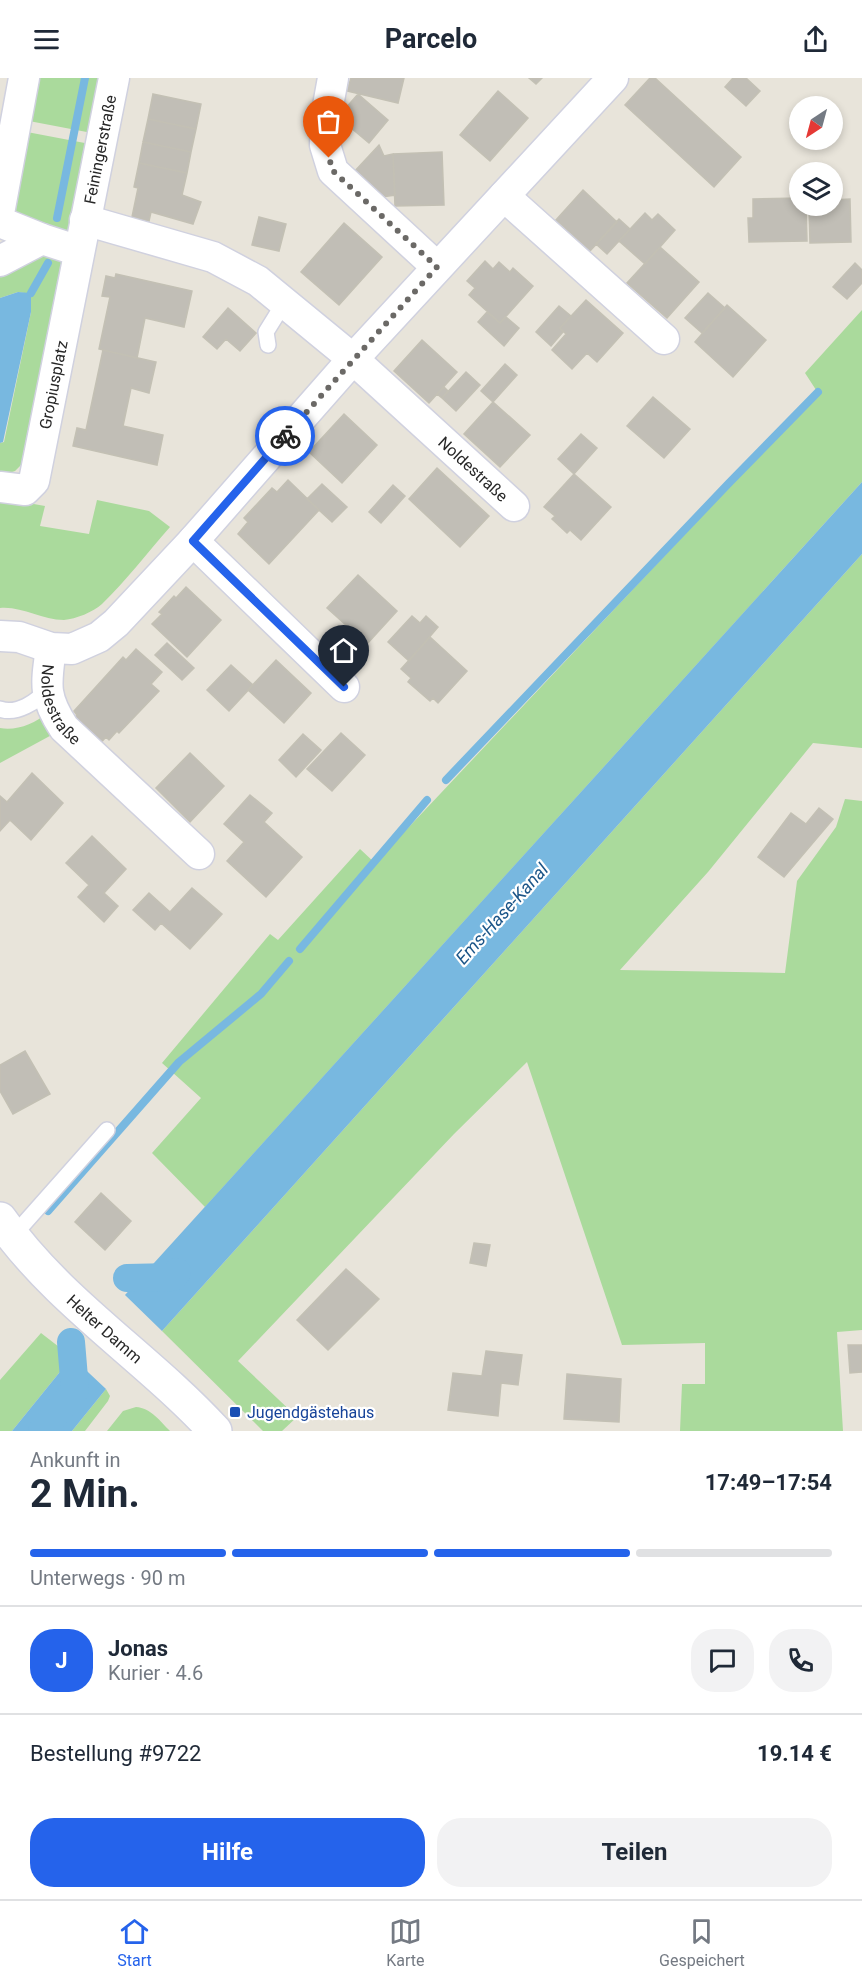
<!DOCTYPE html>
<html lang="de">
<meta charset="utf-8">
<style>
body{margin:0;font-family:Roboto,sans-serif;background:#f2f2f3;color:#1f2937;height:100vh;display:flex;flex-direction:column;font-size:22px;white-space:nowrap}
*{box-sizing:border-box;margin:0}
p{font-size:20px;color:#747a83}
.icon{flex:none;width:33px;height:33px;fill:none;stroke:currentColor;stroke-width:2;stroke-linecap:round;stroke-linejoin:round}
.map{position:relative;height:1353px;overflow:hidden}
.side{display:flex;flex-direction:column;background:#fff;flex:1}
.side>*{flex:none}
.needle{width:39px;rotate:216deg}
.fabs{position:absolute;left:789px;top:18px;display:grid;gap:12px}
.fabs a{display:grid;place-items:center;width:54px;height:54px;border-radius:50%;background:#fff;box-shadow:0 3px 9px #0003;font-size:30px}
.pin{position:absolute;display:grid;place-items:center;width:51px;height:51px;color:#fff;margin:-62px -26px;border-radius:50% 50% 50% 0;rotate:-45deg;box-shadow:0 0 6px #0007}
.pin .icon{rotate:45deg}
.courier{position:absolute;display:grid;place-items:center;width:60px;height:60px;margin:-30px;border:4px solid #2563eb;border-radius:50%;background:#fff;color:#222;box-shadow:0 2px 8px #0007}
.overview em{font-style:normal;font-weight:700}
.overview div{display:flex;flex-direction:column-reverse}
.overview{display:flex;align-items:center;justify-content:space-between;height:102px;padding:0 30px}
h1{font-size:39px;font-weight:700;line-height:45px}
.bar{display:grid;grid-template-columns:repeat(4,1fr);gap:9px 6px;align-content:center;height:72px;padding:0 30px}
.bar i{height:8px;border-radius:4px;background:#e0e1e3}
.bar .selected{background:#2563eb}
.bar p{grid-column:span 4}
.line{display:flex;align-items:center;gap:15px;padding:0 30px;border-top:2px solid #e0e1e3}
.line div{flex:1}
.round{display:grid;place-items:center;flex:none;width:63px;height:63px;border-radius:24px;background:#f2f2f3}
.button{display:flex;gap:12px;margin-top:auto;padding:12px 30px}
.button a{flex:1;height:69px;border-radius:24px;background:#2563eb;color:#fff;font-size:24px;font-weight:700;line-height:69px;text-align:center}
.button a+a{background:#f2f2f3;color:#1f2937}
header{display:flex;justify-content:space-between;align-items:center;height:78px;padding:0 30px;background:#fff;font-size:27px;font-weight:700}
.tab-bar{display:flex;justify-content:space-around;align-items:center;height:84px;border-top:2px solid #e0e1e3;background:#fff;font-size:16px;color:#747a83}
.tab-bar a{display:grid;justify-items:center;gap:3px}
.tab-bar .selected{color:#2563eb}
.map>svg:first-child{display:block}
</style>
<header><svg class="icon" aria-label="menu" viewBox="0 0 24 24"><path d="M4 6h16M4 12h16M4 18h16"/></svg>Parcelo<svg class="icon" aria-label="share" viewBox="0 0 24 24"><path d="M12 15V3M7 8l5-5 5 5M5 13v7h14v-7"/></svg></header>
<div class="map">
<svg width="862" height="1353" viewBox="0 0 862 1353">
<rect width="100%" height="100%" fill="#e8e4da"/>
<path fill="#aada9c" d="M 37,0 L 102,0 L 92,55 L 29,43 Z
M 27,54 L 90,66 L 71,160 L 12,138 Z
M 37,174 L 62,181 L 21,387 L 15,393 L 0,398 L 0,365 L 4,364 L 31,234 L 31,216 L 18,214 L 0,220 L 0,193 Z
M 862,232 L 862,404 L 205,1129 L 152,1075 L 201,1020 L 162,985 L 270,856 L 278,862 L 360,771 L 375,785 L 818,315 L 805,295 Z
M 0,420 L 45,428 L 40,448 L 89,456 L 97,422 L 149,433 L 170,449 C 148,474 126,503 102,526 C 93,534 76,541 64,542 C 41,542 22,528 0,530 Z
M 862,476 L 862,670 L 813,665 L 708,794 L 620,892 L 785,895 L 797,803 L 836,749 L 845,721 L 862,723 L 862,1252 L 837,1254 L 843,1353 L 680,1353 L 682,1306 L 705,1306 L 705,1265 L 622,1267 L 527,984 L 454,1056 L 238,1283 L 297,1339 L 282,1353 L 263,1353 L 162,1253 Z
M 47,635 L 59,653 L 0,685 L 0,650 C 16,653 35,646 47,635 Z
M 41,1255 L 72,1279 L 12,1353 L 0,1353 L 0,1302 Z
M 106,1311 L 110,1318 L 108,1323 L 85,1353 L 72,1353 Z
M 136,1329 C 151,1330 160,1343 170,1353 L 107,1353 L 123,1333 Z"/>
<path fill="#78b8e0" d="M 18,214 L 31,215 L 31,234 L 3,364 L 0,365 L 0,220 Z
M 862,404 L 862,476 L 162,1253 L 125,1217 Z
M 72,1279 L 106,1311 L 72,1353 L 12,1353 Z"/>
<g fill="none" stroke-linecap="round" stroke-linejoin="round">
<path stroke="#78b8e0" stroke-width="8" d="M 57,140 L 85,0
M 31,215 L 48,185
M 446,702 L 729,405 L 818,314
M 300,871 L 427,722
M 48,1133 L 179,984 L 261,916 L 289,883"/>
<path stroke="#78b8e0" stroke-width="28" d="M 127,1200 L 173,1199 L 177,1194
M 42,1353 L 75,1312 L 71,1264"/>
</g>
<path fill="#c1beb6" stroke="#c3c0b4" stroke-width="1.5" d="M 351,0 L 404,0 L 398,25 L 347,13 Z
M 529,0 L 542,0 L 536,6 Z
M 650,0 L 655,0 L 741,79 L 714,109 L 625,27 Z
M 733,0 L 746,0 L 760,13 L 746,28 L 725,9 Z
M 498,13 L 528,40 L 490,83 L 460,57 Z
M 153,16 L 201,26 L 196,51 L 148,41 Z
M 358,16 L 388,42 L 369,65 L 338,39 Z
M 148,41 L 196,51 L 191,74 L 143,64 Z
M 143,64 L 191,74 L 187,95 L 139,85 Z
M 379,67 L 384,78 L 393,76 L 395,117 L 382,119 L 354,94 Z
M 442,74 L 444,127 L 395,128 L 393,76 Z
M 139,85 L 187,95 L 182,117 L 201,124 L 193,146 L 151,134 L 149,143 L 132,139 L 138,110 L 134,109 Z
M 583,112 L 617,144 L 590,173 L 556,142 Z
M 800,120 L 800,128 L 806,128 L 807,163 L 749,164 L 748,140 L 753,140 L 753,121 Z
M 850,121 L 851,164 L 810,165 L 809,128 L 832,128 L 832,122 Z
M 645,135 L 652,142 L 658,136 L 675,152 L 645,186 L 619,163 Z
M 259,139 L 286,146 L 279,173 L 252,167 Z
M 619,141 L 630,151 L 607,176 L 596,166 Z
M 344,145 L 382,179 L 339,227 L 301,194 Z
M 660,169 L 699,204 L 667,240 L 627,205 Z
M 485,183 L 493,191 L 499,184 L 510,194 L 513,190 L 533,208 L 500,245 L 469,217 L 475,210 L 467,203 Z
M 855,185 L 862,192 L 862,205 L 847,221 L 833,209 Z
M 116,196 L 192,213 L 184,249 L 145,240 L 137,280 L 99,271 L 110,219 L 102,218 L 106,198 L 115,200 Z
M 708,215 L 725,230 L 702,255 L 685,240 Z
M 586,222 L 623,255 L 597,284 L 587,275 L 572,291 L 552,272 L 566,256 L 560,250 Z
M 727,227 L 766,262 L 733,299 L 695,264 Z
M 559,228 L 571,238 L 560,250 L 563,254 L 551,268 L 536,254 Z
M 228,230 L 256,255 L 240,273 L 226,261 L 217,271 L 203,259 Z
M 487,234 L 500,245 L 506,239 L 519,250 L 504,268 L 478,244 Z
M 422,262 L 457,294 L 429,325 L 394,293 Z
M 103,272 L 156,284 L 149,315 L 131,310 L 123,348 L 163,357 L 157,387 L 73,368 L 77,350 L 86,352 Z
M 505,286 L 517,297 L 493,324 L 481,313 Z
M 466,294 L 480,307 L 456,333 L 442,320 Z
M 444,309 L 448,313 L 442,320 L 437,316 Z
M 653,319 L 690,351 L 664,380 L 627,348 Z
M 493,324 L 530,357 L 500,389 L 464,356 Z
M 344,336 L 377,367 L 342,405 L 309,374 Z
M 581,356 L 597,370 L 574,396 L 558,381 Z
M 437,390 L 489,438 L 460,469 L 409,421 Z
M 574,396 L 611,429 L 581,462 L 570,452 L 567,455 L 552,441 L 555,438 L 544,429 Z
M 288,402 L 319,432 L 269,486 L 238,456 L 248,444 L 244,440 L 272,410 L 277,414 Z
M 322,406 L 347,429 L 332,444 L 307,421 Z
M 393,407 L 405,418 L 381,445 L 369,434 Z
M 358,497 L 397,533 L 367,566 L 327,530 Z
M 186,509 L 221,542 L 187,579 L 152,546 L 162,536 L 159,534 L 174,518 L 176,520 Z
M 412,538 L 420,545 L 426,538 L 438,549 L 409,583 L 388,564 Z
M 430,559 L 467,593 L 438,625 L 433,620 L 430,623 L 408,604 L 411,600 L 401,591 Z
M 167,565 L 194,590 L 182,602 L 155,577 Z
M 136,571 L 162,594 L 151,606 L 159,613 L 119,655 L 117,653 L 109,662 L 106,659 L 96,670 L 69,646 L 77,637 L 74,633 L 123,579 L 126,582 Z
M 276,582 L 311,615 L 284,645 L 248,612 Z
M 231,587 L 253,607 L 229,633 L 207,612 Z
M 341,655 L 365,677 L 332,713 L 307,691 Z
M 303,656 L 321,672 L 296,699 L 279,682 Z
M 190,675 L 224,708 L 190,744 L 156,710 Z
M 32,695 L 63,725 L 31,762 L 10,742 L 0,753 L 0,718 L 7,724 Z
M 250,717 L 272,735 L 264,744 L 302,779 L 266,819 L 227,783 L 244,764 L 224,746 Z
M 819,730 L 833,741 L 784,799 L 758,779 L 791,735 L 806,746 Z
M 92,758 L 126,791 L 104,815 L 118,828 L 104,844 L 78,819 L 89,807 L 66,785 Z
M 192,810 L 222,836 L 190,871 L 161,845 L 155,852 L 133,832 L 149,815 L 170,834 Z
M 25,973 L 50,1016 L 13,1036 L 0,1013 L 0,987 Z
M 101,1115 L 131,1143 L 105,1172 L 75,1144 Z
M 474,1165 L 490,1167 L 486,1188 L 470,1185 Z
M 346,1191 L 379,1221 L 328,1272 L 297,1242 Z
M 848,1267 L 862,1267 L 862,1294 L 850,1295 Z
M 486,1273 L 522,1277 L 518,1307 L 501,1305 L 498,1338 L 448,1332 L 453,1295 L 482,1298 Z
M 567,1296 L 621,1301 L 619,1344 L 564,1341 Z"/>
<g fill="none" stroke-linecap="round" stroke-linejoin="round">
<defs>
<path id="service" d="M 268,267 L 266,254 L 284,225
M 0,631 C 16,637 38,624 46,611
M 13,1158 L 107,1052"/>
<g id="minor">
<path d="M 333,0 L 326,39 L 325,67 L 333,93 L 437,189"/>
<path d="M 504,118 L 664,261"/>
<path d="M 0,130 L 24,0"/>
<path id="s1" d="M 85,142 L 213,179 L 258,203 L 353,281 L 514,428"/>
<path d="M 0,144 L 42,161 L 79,173"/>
<path d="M 0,183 L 42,161"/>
<path id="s2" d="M 0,409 L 25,412 L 34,403 L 114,0"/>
<path d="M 193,463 L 344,609"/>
<path d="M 0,558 L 19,559 L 51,570 L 72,571 L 99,559 L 116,545 L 193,463 L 353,281 L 613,0"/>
<path id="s3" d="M 51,570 C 46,606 43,618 64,650 L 199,776"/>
</g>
<g id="tertiary">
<path id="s4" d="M 0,1141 C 58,1224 147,1279 215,1353"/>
</g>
</defs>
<use href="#service" stroke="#d0d1df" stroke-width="18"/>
<use href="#minor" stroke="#d0d1df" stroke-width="33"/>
<use href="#tertiary" stroke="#d0d1df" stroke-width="36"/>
<use href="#service" stroke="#fff" stroke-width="15"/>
<use href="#minor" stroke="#fff" stroke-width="30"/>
<use href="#tertiary" stroke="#fff" stroke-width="33"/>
</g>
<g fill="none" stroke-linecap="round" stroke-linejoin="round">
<path stroke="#6b6966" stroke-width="6" stroke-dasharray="0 10.8" d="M 285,358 L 437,189 L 333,93 L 329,80"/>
<path stroke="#2563eb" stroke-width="8" d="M 285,358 L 193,463 L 344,609"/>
</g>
<rect fill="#1a4fb4" stroke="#fff" stroke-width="2" x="229" y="1328" width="12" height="12" rx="3"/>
<g text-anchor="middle" stroke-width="4.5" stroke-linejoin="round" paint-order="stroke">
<g font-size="16" fill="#272727" stroke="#fff">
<text dy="6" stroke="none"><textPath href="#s2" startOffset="376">Feiningerstraße</textPath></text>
<text dy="6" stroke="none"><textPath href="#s2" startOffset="136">Gropiusplatz</textPath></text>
<text dy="6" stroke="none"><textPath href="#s1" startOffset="470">Noldestraße</textPath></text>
<text dy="6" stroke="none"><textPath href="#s3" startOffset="60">Noldestraße</textPath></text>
<text dy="6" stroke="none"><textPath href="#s4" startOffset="152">Helter Damm</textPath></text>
</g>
<g font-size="16" fill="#164399" stroke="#fff" text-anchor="start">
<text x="247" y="1340">Jugendgästehaus</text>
</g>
<g font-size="18" font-style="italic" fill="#1b5588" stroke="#fff">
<text transform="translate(502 836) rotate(-48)" y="6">Ems-Hase-Kanal</text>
</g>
</g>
</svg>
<div class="fabs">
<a><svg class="needle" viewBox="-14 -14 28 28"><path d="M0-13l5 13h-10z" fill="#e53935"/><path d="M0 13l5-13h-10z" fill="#747a83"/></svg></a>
<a><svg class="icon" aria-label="layers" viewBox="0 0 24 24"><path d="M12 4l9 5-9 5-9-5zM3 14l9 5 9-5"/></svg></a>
</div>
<div class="pin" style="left:329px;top:80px;background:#ea580c"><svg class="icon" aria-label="bag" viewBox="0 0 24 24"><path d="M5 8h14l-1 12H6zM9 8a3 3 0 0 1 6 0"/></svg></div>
<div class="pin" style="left:344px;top:609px;background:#1f2937"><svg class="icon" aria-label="home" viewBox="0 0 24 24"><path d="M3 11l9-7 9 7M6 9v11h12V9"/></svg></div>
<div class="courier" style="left:285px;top:358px"><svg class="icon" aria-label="bike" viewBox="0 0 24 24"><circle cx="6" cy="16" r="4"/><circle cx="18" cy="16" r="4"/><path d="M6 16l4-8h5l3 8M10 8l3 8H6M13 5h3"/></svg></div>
</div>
<section class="side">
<div class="overview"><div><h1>2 Min.</h1><p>Ankunft in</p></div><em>17:49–17:54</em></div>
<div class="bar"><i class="selected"></i><i class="selected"></i><i class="selected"></i><i></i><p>Unterwegs · 90 m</p></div>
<div class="line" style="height:108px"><b class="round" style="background:#2563eb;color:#fff">J</b><div><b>Jonas</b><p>Kurier · 4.6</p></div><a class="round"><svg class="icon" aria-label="chat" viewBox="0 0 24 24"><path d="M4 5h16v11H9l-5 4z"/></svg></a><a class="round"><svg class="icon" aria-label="phone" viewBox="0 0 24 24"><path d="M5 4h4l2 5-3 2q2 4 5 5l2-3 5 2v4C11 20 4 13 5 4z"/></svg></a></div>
<div class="line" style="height:78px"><div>Bestellung #9722</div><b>19.14 €</b></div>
<div class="button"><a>Hilfe</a><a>Teilen</a></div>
</section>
<nav class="tab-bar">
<a class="selected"><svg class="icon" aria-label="home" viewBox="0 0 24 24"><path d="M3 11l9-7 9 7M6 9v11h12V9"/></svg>Start</a>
<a><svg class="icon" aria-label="map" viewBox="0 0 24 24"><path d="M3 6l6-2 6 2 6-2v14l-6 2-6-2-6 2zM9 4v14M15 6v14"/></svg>Karte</a>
<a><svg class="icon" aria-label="saved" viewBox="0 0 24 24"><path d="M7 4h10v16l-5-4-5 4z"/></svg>Gespeichert</a>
</nav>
